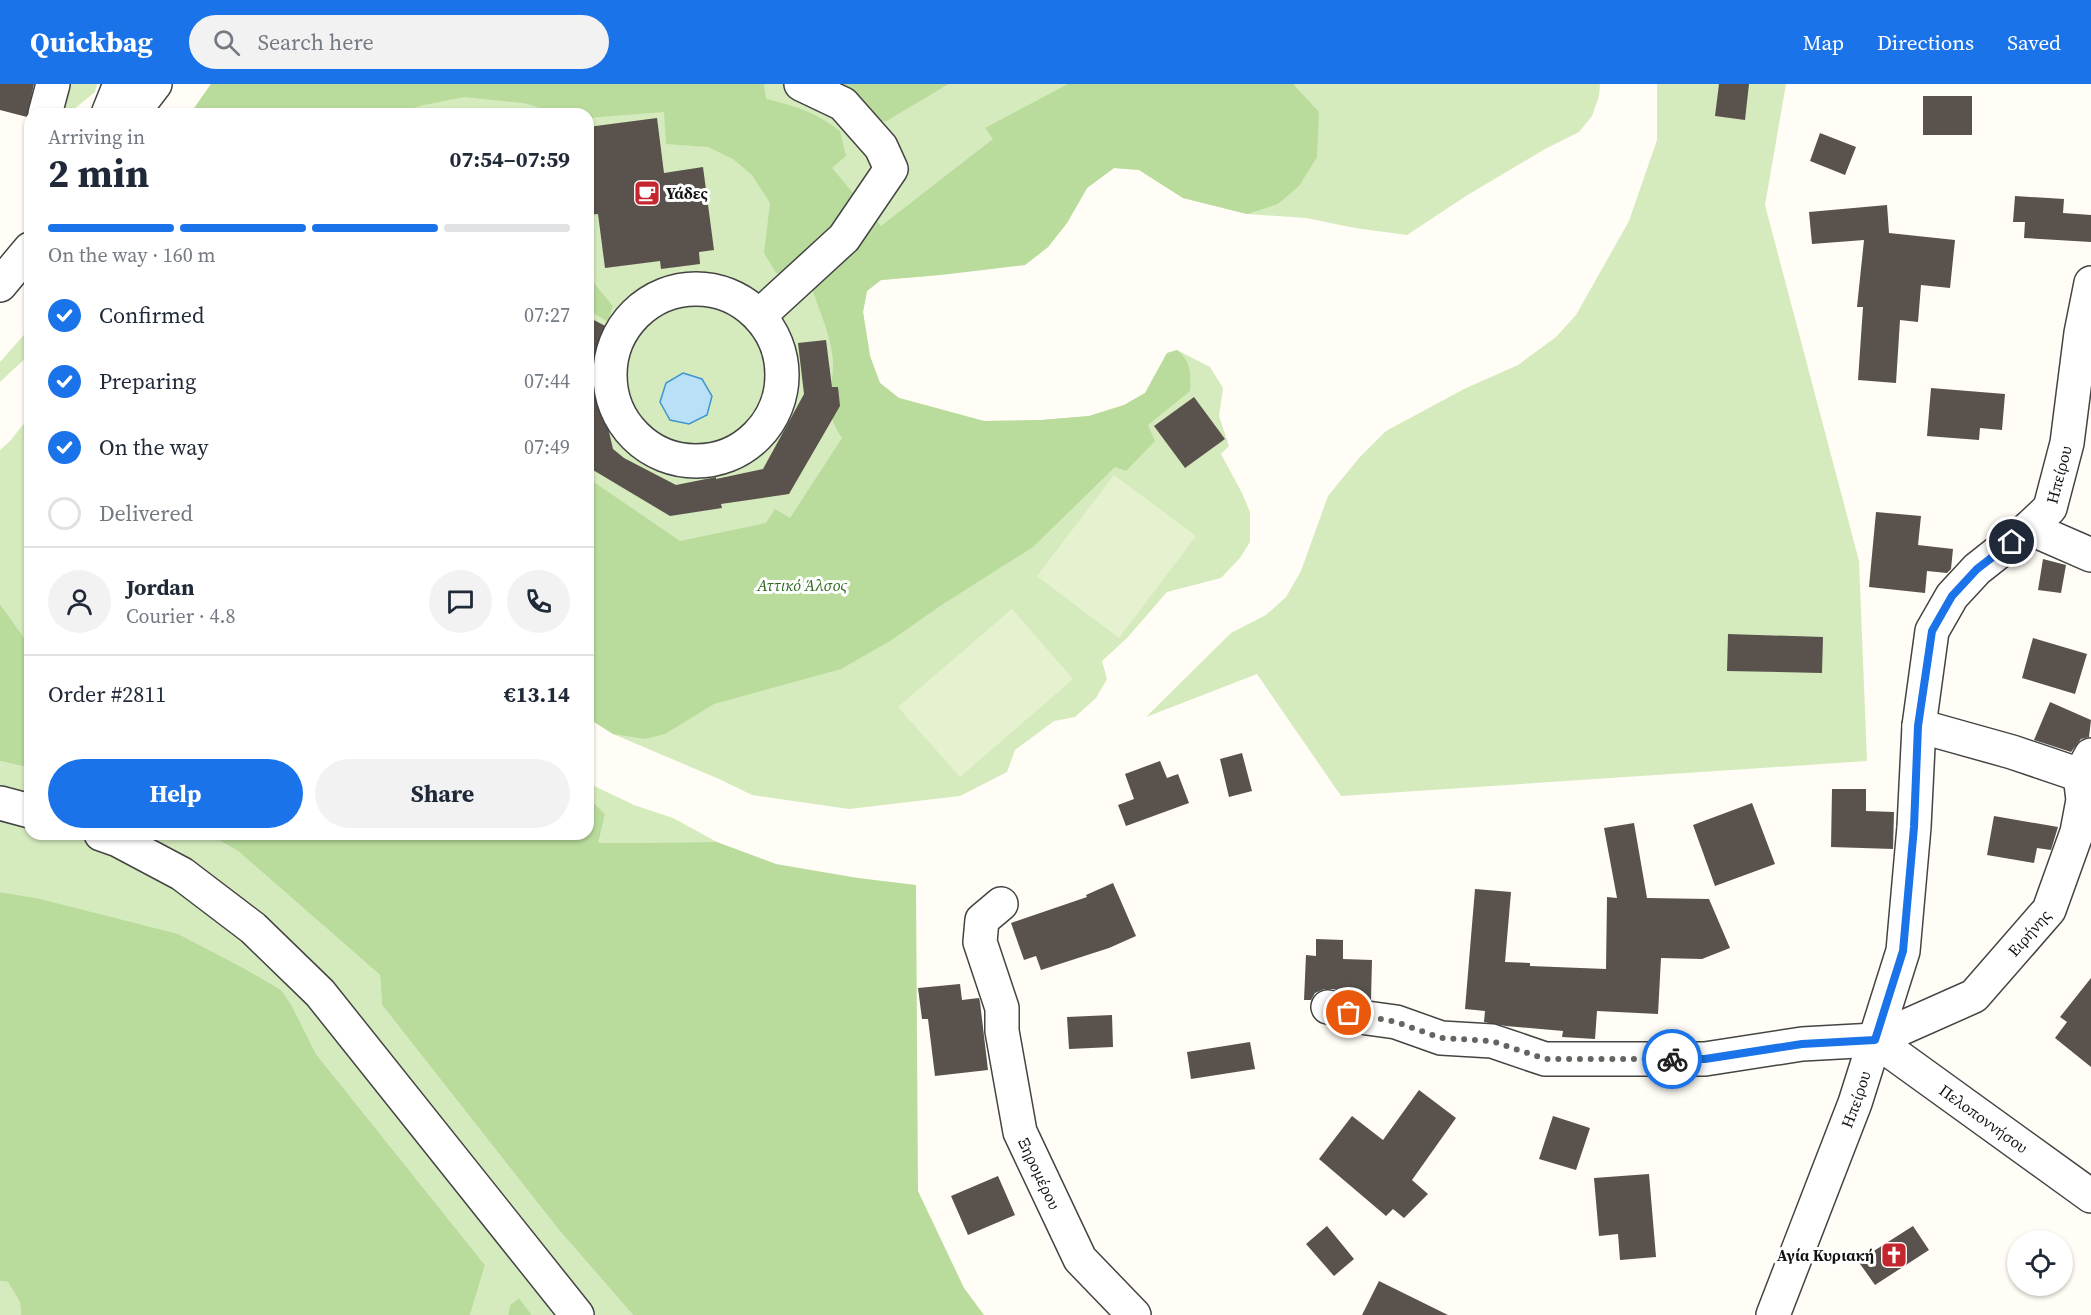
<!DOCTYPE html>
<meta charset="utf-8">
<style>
body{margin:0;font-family:"Source Serif 4",serif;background:#f2f2f3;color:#1f2937;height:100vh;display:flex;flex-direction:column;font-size:22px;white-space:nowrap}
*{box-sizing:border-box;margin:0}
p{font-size:20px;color:#747a83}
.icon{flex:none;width:33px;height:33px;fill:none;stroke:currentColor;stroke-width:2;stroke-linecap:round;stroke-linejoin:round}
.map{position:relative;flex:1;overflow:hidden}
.details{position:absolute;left:24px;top:24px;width:570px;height:732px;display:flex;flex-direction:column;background:#fff;border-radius:18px;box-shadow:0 2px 4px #0004}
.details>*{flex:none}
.buttons{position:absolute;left:2007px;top:1146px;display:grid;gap:12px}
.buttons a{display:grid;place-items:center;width:66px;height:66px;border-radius:50%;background:#fff;box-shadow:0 2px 4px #0004;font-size:30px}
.pin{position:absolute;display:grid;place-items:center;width:51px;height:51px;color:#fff;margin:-26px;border:3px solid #fff;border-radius:50%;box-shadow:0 2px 6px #0007}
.courier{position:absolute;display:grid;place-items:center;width:60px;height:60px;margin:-30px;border:4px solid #1a73e8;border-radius:50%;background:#fff;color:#222;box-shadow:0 2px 8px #0007}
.overview em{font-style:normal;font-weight:700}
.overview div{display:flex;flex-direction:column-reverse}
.overview{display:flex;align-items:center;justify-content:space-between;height:102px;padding:0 24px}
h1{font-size:39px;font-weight:700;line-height:45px}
.bar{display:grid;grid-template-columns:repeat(4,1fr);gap:9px 6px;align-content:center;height:72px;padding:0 24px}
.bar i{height:8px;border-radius:4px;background:#e0e1e3}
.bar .selected{background:#1a73e8}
.bar p{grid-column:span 4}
.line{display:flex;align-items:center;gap:15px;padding:0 24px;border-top:2px solid #e0e1e3}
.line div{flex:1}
.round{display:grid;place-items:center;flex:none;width:63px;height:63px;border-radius:32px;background:#f2f2f3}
ol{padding:0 24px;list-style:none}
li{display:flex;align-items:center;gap:18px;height:66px}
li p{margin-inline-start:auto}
li .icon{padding:6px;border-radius:50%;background:#1a73e8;color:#fff;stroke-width:4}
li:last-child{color:#747a83}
li i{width:33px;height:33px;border:3px solid #e0e1e3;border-radius:50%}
.action{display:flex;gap:12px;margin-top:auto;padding:12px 24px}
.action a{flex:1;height:69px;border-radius:36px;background:#1a73e8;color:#fff;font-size:24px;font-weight:700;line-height:69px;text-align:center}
.action a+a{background:#f2f2f3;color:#1f2937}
header{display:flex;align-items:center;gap:36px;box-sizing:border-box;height:84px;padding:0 30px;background:#1a73e8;color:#fff}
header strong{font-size:28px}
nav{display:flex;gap:33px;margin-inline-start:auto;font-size:21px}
.search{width:420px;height:54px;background:#f2f2f3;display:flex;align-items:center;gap:15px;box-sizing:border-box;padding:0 21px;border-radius:33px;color:#747a83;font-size:22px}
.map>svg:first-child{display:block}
</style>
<header>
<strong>Quickbag</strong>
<div class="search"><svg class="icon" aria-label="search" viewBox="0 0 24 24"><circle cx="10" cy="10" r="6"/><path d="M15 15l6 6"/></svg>Search here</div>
<nav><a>Map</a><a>Directions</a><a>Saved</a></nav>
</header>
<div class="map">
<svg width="2091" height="1231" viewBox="0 0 2091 1231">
<rect width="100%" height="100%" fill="#fffdf5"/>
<path fill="#d5ebbd" d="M 63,0 L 97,0 L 95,8 L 68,30 L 55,30 Z
M 211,0 L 814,0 L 874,37 L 887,37 L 949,0 L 1600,0 L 1599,12 L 1592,32 L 1579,48 L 1545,65 L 1466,112 L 1407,151 L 1355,144 L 1306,134 L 1247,130 L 1183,114 L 1139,86 L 1114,84 L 1087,104 L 1067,139 L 1048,163 L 1025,181 L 940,191 L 881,196 L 867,207 L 863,228 L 870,272 L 880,299 L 899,314 L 984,337 L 1041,336 L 1089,332 L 1124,321 L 1145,309 L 1167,269 L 1177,266 L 1210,283 L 1223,304 L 1219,332 L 1229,362 L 1221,370 L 1242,409 L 1250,428 L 1250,458 L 1240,474 L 1221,494 L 1167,508 L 1127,554 L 1102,577 L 1107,595 L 1096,614 L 1075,633 L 1054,637 L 1015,666 L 1007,688 L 960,712 L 849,725 L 752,711 L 719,695 L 613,650 L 588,634 L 588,226 L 608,238 L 613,222 L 592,196 L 588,184 L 588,30 L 190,30 Z
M 1657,0 L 1786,0 L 1765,121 L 1859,477 L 1867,677 L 1341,712 L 1257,590 L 1146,633 L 1231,549 L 1266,531 L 1286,513 L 1301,487 L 1328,412 L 1359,374 L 1386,347 L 1464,305 L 1518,281 L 1556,253 L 1576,231 L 1629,137 L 1657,56 Z
M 30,244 L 30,270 L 0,298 L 0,278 Z
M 30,332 L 30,562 L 0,520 L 0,366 L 10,357 Z
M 0,677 L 30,684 L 30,750 L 208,750 L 238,767 L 380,891 L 382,921 L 559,1146 L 633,1231 L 532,1231 L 519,1214 L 510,1221 L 508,1231 L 470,1231 L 485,1181 L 316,970 L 292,922 L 36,814 L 0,808 Z
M 588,699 L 634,721 L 673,734 L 717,758 L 597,759 L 605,730 L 588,713 Z
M 0,1197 L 8,1198 L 20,1218 L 21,1231 L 0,1231 Z"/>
<path fill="#b9dc9c" d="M 211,0 L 764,0 L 766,15 C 796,22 815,28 840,47 L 846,72 L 832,84 L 881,142 L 993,55 L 985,44 L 1068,0 L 1293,0 L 1319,28 L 1317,73 L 1299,102 L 1278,120 L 1247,130 L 1183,114 L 1139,86 L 1114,84 L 1087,104 L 1067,139 L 1048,163 L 1025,181 L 940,191 L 881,196 L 867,207 L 863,228 L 870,272 L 880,299 L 899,314 L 984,337 L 1041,336 L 1089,332 L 1124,321 L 1145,309 L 1167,269 L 1177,266 C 1191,277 1191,289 1190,307 L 1148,341 L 1155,357 L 1126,387 L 1115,383 L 1033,463 L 943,520 L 890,557 L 841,585 L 714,620 L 665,650 L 645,655 L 613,650 L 588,634 L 588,394 L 680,457 L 766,439 L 775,425 L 790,434 L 842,354 C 821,324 834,308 833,276 C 832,255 817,220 810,199 L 776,189 L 764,169 L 770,119 L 752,91 L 733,75 L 708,63 L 666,60 L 664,28 L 588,34 L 588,30 L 563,30 L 523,19 L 464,13 L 419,22 L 403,30 L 190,30 Z
M 814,0 L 949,0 L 887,37 L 874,37 Z
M 588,184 L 592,196 L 613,222 L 608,238 L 588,226 Z
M 0,520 L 30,562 L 30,684 L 0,677 Z
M 588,713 L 605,730 L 598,759 L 717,758 L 776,780 L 858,794 L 916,801 L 918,1107 L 964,1204 L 984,1231 L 633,1231 L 559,1146 L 382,921 L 380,891 L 238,767 L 208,750 L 588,750 Z
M 0,808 L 36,814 L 178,850 L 245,885 L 281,906 L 292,922 L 316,970 L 485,1181 L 470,1231 L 21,1231 L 20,1218 L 8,1198 L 0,1197 Z
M 519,1214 L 532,1231 L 508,1231 L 510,1221 Z"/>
<path fill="#e6f2cf" d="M 1114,391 L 1196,452 L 1119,554 L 1037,492 Z
M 1012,525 L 1073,595 L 960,693 L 898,623 Z"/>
<path fill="#b9e0f7" stroke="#3f96cf" stroke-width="1.5" d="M 683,289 L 702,295 L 712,312 L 707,331 L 689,340 L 670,336 L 660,318 L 666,299 Z"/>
<path fill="#5a524d" d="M 0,0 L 34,0 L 27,33 L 0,26 Z
M 1719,0 L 1749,0 L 1745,36 L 1715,32 Z
M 1923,12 L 1972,12 L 1972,51 L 1923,51 Z
M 657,34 L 664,89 L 703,83 L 714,166 L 699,168 L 700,180 L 661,185 L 660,177 L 605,184 L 598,130 L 588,131 L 588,43 Z
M 1820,49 L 1856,63 L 1845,91 L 1810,77 Z
M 2015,112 L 2064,115 L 2063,129 L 2091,131 L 2091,158 L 2024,154 L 2025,138 L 2013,138 Z
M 1887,121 L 1889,149 L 1955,156 L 1950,204 L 1921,201 L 1918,238 L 1900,236 L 1896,299 L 1858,296 L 1863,223 L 1857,223 L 1864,156 L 1812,160 L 1809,128 Z
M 588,233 L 615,247 L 588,302 Z
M 826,256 L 832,303 L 838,303 L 840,322 L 789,410 L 721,420 L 722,424 L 670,432 L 588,383 L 588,302 L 598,301 L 613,365 L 624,374 L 676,401 L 716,393 L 716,395 L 763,385 L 804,310 L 798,259 Z
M 1931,304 L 2005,310 L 2002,346 L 1980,344 L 1979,356 L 1927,352 Z
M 1194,313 L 1225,355 L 1185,384 L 1154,342 Z
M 1876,428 L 1921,432 L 1918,461 L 1953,465 L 1951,485 L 1947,489 L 1927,487 L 1925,509 L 1869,503 Z
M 2043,475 L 2066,481 L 2061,509 L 2038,506 Z
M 1728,550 L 1823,553 L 1822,589 L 1727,587 Z
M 2033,554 L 2087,570 L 2075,610 L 2022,594 Z
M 2050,618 L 2091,636 L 2089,653 L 2081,655 L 2071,668 L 2034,656 Z
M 1242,669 L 1252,707 L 1229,713 L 1220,675 Z
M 1160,677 L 1167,694 L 1178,690 L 1189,719 L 1126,742 L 1118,721 L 1134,715 L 1125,690 Z
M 1832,705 L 1866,705 L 1866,727 L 1894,728 L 1893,765 L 1831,763 Z
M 1752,719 L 1775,780 L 1715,802 L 1693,741 Z
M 1994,732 L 2058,743 L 2051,766 L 2037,764 L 2034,779 L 1987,771 Z
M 1634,739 L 1647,814 L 1709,815 L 1730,864 L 1702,875 L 1661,874 L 1658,930 L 1597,927 L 1595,955 L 1562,953 L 1563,947 L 1506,942 L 1484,938 L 1485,927 L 1465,925 L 1475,805 L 1511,808 L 1505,878 L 1530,879 L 1530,882 L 1606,885 L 1607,813 L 1617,814 L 1604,744 Z
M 1113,799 L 1136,852 L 1109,864 L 1041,886 L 1036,872 L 1024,876 L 1011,839 L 1087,813 L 1086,811 Z
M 1316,855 L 1343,856 L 1343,875 L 1372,876 L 1371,916 L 1333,905 L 1324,905 L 1315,909 L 1311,916 L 1304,916 L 1306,871 L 1316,872 Z
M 2091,894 L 2091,983 L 2055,954 L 2067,938 L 2060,933 Z
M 960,900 L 962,916 L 979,914 L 980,918 L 988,986 L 935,992 L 928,935 L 922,935 L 918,904 Z
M 1112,931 L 1113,963 L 1069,965 L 1067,933 Z
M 1250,958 L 1255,985 L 1191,995 L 1187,968 Z
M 1419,1006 L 1456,1034 L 1412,1096 L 1428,1110 L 1404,1134 L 1393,1125 L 1386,1132 L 1319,1075 L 1352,1032 L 1383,1056 Z
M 1553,1032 L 1590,1044 L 1576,1086 L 1539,1075 Z
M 1649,1090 L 1656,1173 L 1620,1176 L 1618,1150 L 1599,1152 L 1594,1094 Z
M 998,1092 L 1015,1131 L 968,1151 L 951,1112 Z
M 1327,1142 L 1354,1175 L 1334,1192 L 1306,1160 Z
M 1913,1142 L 1929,1166 L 1875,1201 L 1858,1177 Z
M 1379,1197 L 1448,1231 L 1362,1231 Z"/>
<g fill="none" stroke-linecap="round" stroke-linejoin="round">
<defs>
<g id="minor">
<path d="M 45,30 L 53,0"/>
<path d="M 108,30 L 120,0"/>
<path d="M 132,30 L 155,0"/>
<path d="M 0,201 L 30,165"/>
<circle cx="696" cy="291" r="86"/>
<path d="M 759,232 L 844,154 L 891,85 L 881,63 L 843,20 L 801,0"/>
<path d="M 2029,444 L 2091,471"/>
<path d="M 1919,642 L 2012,668 L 2080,691"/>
<path d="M 0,719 L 30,727"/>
<path d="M 101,750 L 118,756 L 182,790 L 253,844 L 320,909 L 577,1231"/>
<path id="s1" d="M 1001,820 L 982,836 L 980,858 L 1002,924 L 1002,947 L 1020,1048 L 1080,1175 L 1134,1231"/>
<path id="s2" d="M 1328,923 L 1367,934 L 1396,938 L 1441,954 L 1492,957 L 1545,975 L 1705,975 L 1802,960 L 1875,956 L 1974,912 L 2049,826 L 2077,748 L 2083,716 L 2080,691 L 2091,671"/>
<path id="s3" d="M 1875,956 L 2091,1112"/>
<path id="s4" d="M 1773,1231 L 1855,1019 L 1903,867 L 1914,743 L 1919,642 L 1932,547 L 1952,512 L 1977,485 L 2029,444 L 2050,424 L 2067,359 L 2081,249 L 2091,199"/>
</g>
</defs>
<use href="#minor" stroke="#444" stroke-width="36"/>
<use href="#minor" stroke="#fff" stroke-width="33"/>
</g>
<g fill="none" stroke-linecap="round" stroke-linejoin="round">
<path stroke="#646461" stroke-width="6" stroke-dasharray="0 10.8" d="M 1349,929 L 1396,938 L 1441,954 L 1492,957 L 1545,975 L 1672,975"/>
<path stroke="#1a73e8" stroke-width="8" d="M 1672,975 L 1705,975 L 1802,960 L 1875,956 L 1903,867 L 1914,743 L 1918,642 L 1932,547 L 1952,512 L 1977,485 L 2012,458"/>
</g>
<defs>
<symbol id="cafe-square" viewBox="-11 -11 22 22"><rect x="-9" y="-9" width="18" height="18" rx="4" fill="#c4262e" stroke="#fff"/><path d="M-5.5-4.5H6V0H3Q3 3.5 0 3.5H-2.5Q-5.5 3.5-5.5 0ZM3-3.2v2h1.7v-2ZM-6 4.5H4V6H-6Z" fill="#fff"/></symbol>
<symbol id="church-square" viewBox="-11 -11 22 22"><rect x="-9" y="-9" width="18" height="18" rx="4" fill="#c4262e" stroke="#fff"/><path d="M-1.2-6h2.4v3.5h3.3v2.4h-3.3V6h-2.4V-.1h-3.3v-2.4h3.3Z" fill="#fff"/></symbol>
</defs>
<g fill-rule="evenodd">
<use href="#cafe-square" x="632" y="94" width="30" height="30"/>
<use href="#church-square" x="1879" y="1156" width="30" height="30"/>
</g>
<g text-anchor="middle" stroke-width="6" stroke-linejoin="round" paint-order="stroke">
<g font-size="16" font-weight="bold" fill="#111" stroke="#fff" text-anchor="start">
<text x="666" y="115">Υάδες</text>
<text x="1874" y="1177" text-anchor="end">Αγία Κυριακή</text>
</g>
<g font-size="16" fill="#111" stroke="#fff">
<text dy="6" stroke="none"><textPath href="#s4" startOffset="915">Ηπείρου</textPath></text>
<text dy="6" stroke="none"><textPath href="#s2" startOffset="748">Ειρήνης</textPath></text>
<text dy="6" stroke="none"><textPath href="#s4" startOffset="231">Ηπείρου</textPath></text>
<text dy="6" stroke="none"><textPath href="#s3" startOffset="134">Πελοποννήσου</textPath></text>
<text dy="6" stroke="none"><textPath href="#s1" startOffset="288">Ξηρομέρου</textPath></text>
</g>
<g font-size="16" font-style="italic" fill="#2f6b1f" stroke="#fff">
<text x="802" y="507">Αττικό Άλσος</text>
</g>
</g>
</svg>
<div class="buttons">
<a><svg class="icon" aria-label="locate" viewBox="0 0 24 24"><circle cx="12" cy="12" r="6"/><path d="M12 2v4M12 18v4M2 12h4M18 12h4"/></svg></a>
</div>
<div class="pin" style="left:1349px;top:929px;background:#ea580c"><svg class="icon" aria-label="bag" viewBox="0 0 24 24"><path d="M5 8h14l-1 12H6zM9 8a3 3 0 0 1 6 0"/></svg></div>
<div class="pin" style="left:2012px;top:458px;background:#1f2937"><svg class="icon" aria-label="home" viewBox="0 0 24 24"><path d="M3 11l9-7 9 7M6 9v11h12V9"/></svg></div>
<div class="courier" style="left:1672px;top:975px"><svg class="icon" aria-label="bike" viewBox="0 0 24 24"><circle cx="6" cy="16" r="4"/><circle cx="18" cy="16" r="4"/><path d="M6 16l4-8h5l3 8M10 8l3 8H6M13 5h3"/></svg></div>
<section class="details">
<div class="overview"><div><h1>2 min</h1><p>Arriving in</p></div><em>07:54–07:59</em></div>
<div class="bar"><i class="selected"></i><i class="selected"></i><i class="selected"></i><i></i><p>On the way · 160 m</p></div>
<ol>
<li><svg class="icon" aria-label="check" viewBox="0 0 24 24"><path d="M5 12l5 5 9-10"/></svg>Confirmed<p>07:27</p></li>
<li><svg class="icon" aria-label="check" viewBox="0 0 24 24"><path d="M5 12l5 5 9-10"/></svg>Preparing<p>07:44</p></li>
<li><svg class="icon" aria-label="check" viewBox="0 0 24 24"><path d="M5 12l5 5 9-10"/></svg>On the way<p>07:49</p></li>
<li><i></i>Delivered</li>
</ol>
<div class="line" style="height:108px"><a class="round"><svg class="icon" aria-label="person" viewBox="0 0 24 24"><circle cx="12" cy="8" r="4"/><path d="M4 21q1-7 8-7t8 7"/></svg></a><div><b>Jordan</b><p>Courier · 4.8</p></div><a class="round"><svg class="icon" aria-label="chat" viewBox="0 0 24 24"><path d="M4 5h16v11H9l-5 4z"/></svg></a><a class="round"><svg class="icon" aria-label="phone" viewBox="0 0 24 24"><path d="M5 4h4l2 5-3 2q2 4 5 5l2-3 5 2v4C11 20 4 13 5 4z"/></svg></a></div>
<div class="line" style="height:78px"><div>Order #2811</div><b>€13.14</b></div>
<div class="action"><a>Help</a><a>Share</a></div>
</section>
</div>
